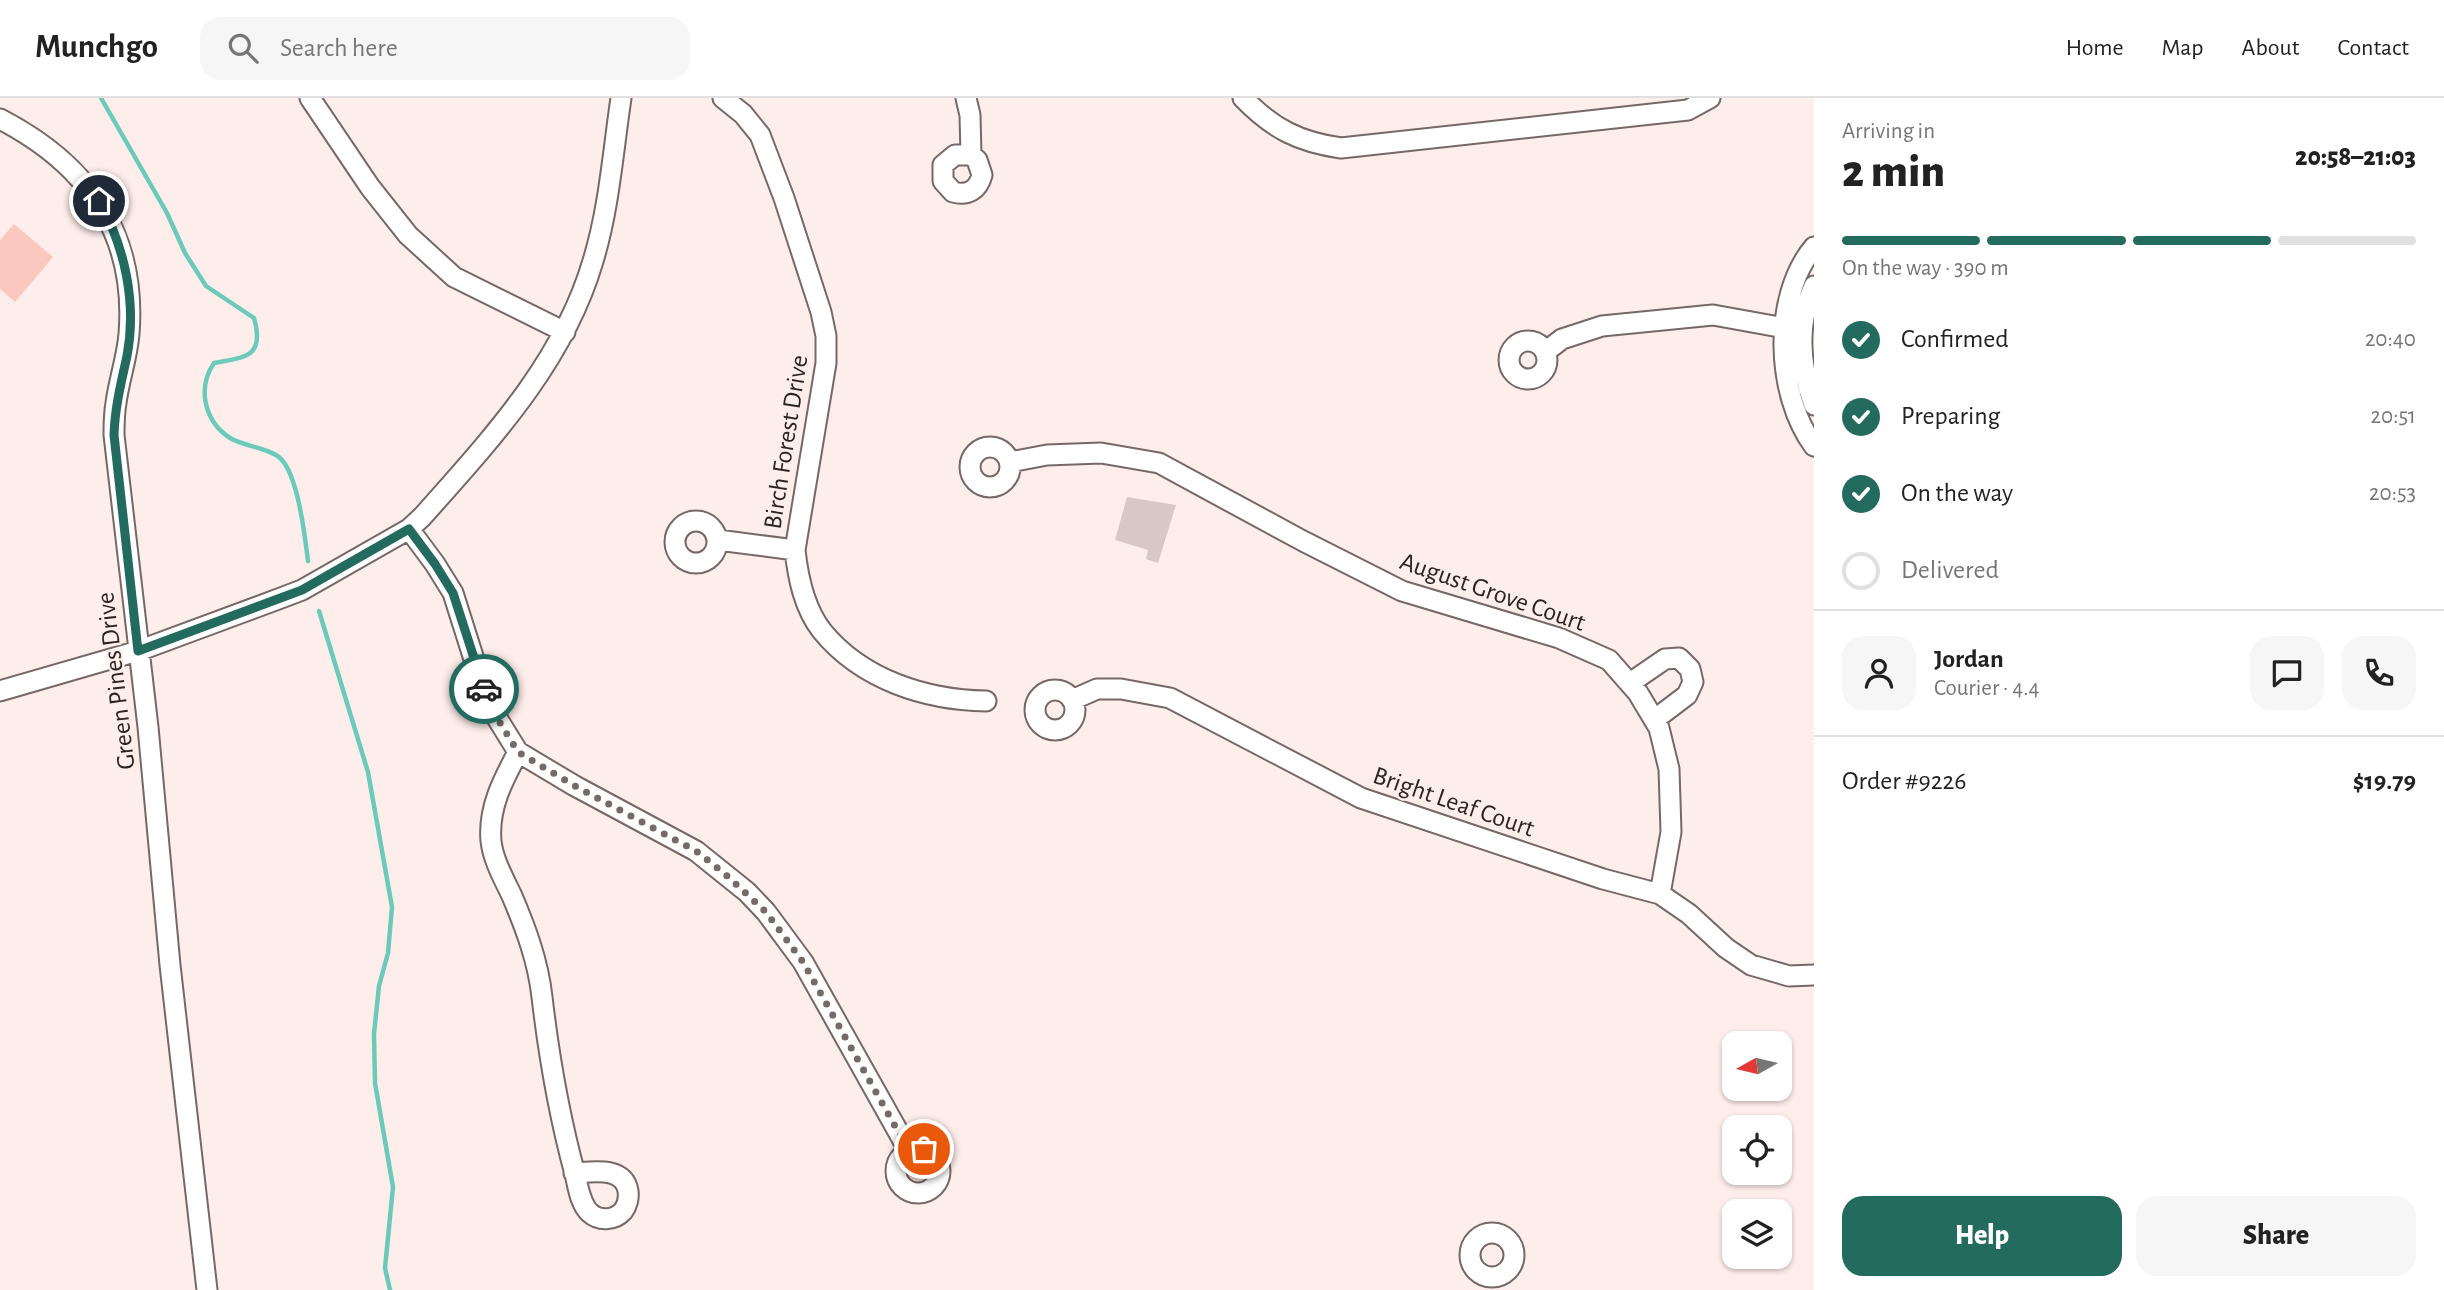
<!DOCTYPE html>
<meta charset="utf-8">
<style>
body{margin:0;font-family:"Alegreya Sans",sans-serif;background:#f6f6f6;color:#222;height:100vh;display:flex;flex-direction:column;font-size:26px;white-space:nowrap}
*{box-sizing:border-box;margin:0}
p{font-size:23px;color:#767676}
.icon{flex:none;width:38px;height:38px;fill:none;stroke:currentColor;stroke-width:2;stroke-linecap:round;stroke-linejoin:round}
.map{position:relative;flex:1;overflow:hidden}
.panel{display:flex;flex-direction:column;background:#fff;width:630px}
.panel>*{flex:none}
.needle{width:46px;rotate:262deg}
.controls{position:absolute;left:1722px;top:933px;display:grid;gap:14px}
.controls a{display:grid;place-items:center;width:70px;height:70px;border-radius:14px;background:#fff;box-shadow:0 2px 5px #0004;font-size:35px}
.pin{position:absolute;display:grid;place-items:center;width:60px;height:60px;color:#fff;margin:-30px;border:4px solid #fff;border-radius:50%;box-shadow:0 2px 7px #0007}
.courier{position:absolute;display:grid;place-items:center;width:70px;height:70px;margin:-35px;border:5px solid #236a5f;border-radius:50%;background:#fff;color:#222;box-shadow:0 2px 9px #0007}
.summary em{font-style:normal;font-weight:800}
.summary div{display:flex;flex-direction:column-reverse}
.summary{display:flex;align-items:center;justify-content:space-between;height:119px;padding:0 28px}
h1{font-size:46px;font-weight:800;line-height:52px}
.bar{display:grid;grid-template-columns:repeat(4,1fr);gap:10px 7px;align-content:center;height:84px;padding:0 28px}
.bar i{height:9px;border-radius:5px;background:#e0e0e0}
.bar .on{background:#236a5f}
.bar p{grid-column:span 4}
.line{display:flex;align-items:center;gap:18px;padding:0 28px;border-top:2px solid #e0e0e0}
.line div{flex:1}
.round{display:grid;place-items:center;flex:none;width:74px;height:74px;border-radius:21px;background:#f6f6f6}
ol{padding:0 28px;list-style:none}
li{display:flex;align-items:center;gap:21px;height:77px}
li p{margin-inline-start:auto}
li .icon{padding:7px;border-radius:50%;background:#236a5f;color:#fff;stroke-width:4}
li:last-child{color:#767676}
li i{width:38px;height:38px;border:4px solid #e0e0e0;border-radius:50%}
.button{display:flex;gap:14px;margin-top:auto;padding:14px 28px}
.button a{flex:1;height:80px;border-radius:21px;background:#236a5f;color:#fff;font-size:28px;font-weight:800;line-height:80px;text-align:center}
.button a+a{background:#f6f6f6;color:#222}
header{display:flex;align-items:center;gap:42px;box-sizing:border-box;height:98px;padding:0 35px;background:#fff;border-bottom:2px solid #e0e0e0}
header strong{font-size:33px}
nav{display:flex;gap:38px;margin-inline-start:auto;font-size:24px}
.search{width:490px;height:63px;background:#f6f6f6;display:flex;align-items:center;gap:18px;box-sizing:border-box;padding:0 24px;border-radius:21px;color:#767676;font-size:26px}
main{display:flex;flex:1;min-height:0}
.map>svg:first-child{display:block}
</style>
<header>
<strong>Munchgo</strong>
<div class="search"><svg class="icon" aria-label="search" viewBox="0 0 24 24"><circle cx="10" cy="10" r="6"/><path d="M15 15l6 6"/></svg>Search here</div>
<nav><a>Home</a><a>Map</a><a>About</a><a>Contact</a></nav>
</header>
<main>
<div class="map">
<svg width="1814" height="1192" viewBox="0 0 1814 1192">
<rect width="100%" height="100%" fill="#feeeeb"/>
<path fill="#fcc7bf" d="M 14,126 L 53,159 L 15,204 L 0,191 L 0,142 Z"/>
<g fill="none" stroke-linecap="round" stroke-linejoin="round">
<path stroke="#6bcaba" stroke-width="4.5" d="M 101,0 L 167,115 L 185,155 L 206,188 L 254,220 C 265,259 246,259 214,265 C 197,290 204,323 230,340 C 243,348 269,350 280,360 C 298,376 305,439 308,463
M 319,513 L 368,674 L 392,809 L 388,855 L 379,888 L 374,936 L 375,985 L 393,1089 L 385,1170 L 390,1192"/>
</g>
<path fill="#d7c7c5" d="M 1127,399 L 1176,407 L 1158,465 L 1146,461 L 1148,452 L 1115,442 Z"/>
<g fill="none" stroke-linecap="round" stroke-linejoin="round">
<defs>
<path id="minor" d="M 310,0 L 370,89 L 408,137 L 454,179 L 565,234
M 723,0 L 743,16 L 760,37 L 784,100 L 821,214 L 826,238 L 826,265 L 795,452 C 798,480 804,510 822,533 C 862,582 926,602 986,603
M 966,0 L 970,17 L 971,57 L 977,62 L 982,77 C 978,92 968,98 953,94 L 943,83 L 943,67 L 955,57 L 971,57
M 1243,0 C 1273,31 1299,44 1341,50 L 1688,12 L 1710,0
M 0,21 C 87,66 137,135 129,236 C 127,260 119,282 116,305 C 114,316 114,327 114,337 L 148,629 L 170,867 L 207,1192
M 1814,149 C 1772,199 1776,297 1814,348
M 1814,188 C 1796,226 1800,268 1814,307
M1509 262a19 19 0 1 1 38 0a19 19 0 1 1-38 0Z
M 1545,254 L 1562,241 L 1602,228 L 1713,217 L 1785,230 L 1802,229
M970 369a20 20 0 1 1 40 0a20 20 0 1 1-40 0Z
M 1010,364 L 1047,357 L 1101,355 L 1159,365 L 1303,443 L 1402,493 L 1559,540 L 1609,562 L 1638,595 L 1659,630 L 1669,671 L 1671,734 L 1660,796
M675 444a21 21 0 1 1 42 0a21 21 0 1 1-42 0Z
M 409,431 L 435,466 L 453,495 L 484,593 L 497,620 L 518,654 L 575,688 L 696,753 L 747,794 L 766,814 L 803,864 L 909,1053
M 718,442 L 795,452
M 1630,585 L 1665,561 L 1679,560 L 1690,571 L 1693,584 L 1687,597 L 1654,622
M1035 612a20 20 0 1 1 40 0a20 20 0 1 1-40 0Z
M 0,593 L 138,553 L 281,500 L 302,492 L 409,431 L 422,419 C 491,341 563,265 593,163 C 609,111 613,54 621,0
M 1072,602 L 1097,591 L 1121,591 L 1170,600 L 1361,700 L 1603,781 L 1660,796 L 1689,816 L 1726,850 L 1751,867 L 1789,878 L 1814,877
M 518,654 C 503,682 488,710 491,743 C 493,762 504,781 512,798 C 526,831 538,863 542,899 C 549,959 559,1017 575,1076 C 578,1088 580,1106 590,1115 C 599,1123 614,1123 623,1113 C 627,1108 629,1100 628,1093 C 624,1068 593,1074 574,1075
M896 1073a22 22 0 1 1 44 0a22 22 0 1 1-44 0Z
M1470 1157a22 22 0 1 1 44 0a22 22 0 1 1-44 0Z"/>
</defs>
<use href="#minor" stroke="#766866" stroke-width="23"/>
<use href="#minor" stroke="#fff" stroke-width="19"/>
</g>
<g fill="none" stroke-linecap="round" stroke-linejoin="round">
<path stroke="#746b69" stroke-width="7" stroke-dasharray="0 12.6" d="M 484,591 L 497,620 L 518,654 L 575,688 L 696,753 L 724,775 L 766,814 L 803,864 L 909,1053 L 924,1051"/>
<path stroke="#236a5f" stroke-width="9" d="M 99,103 C 125,149 137,205 127,258 C 121,285 115,309 114,337 L 138,553 L 302,492 L 409,431 L 435,466 L 453,495 L 484,591"/>
</g>
<g text-anchor="middle" stroke-width="5" stroke-linejoin="round" paint-order="stroke">
<g font-size="26" fill="#2a2423" stroke="#feeeeb">
<text transform="translate(785 344) rotate(-81)" y="9">Birch Forest Drive</text>
<text transform="translate(1493 493) rotate(19)" y="9">August Grove Court</text>
<text transform="translate(115 583) rotate(-97)" y="9">Green Pines Drive</text>
<text transform="translate(1454 703) rotate(19)" y="9">Bright Leaf Court</text>
</g>
</g>
</svg>
<div class="controls">
<a><svg class="needle" viewBox="-14 -14 28 28"><path d="M0-13l5 13h-10z" fill="#e53935"/><path d="M0 13l5-13h-10z" fill="#767676"/></svg></a>
<a><svg class="icon" aria-label="locate" viewBox="0 0 24 24"><circle cx="12" cy="12" r="6"/><path d="M12 2v4M12 18v4M2 12h4M18 12h4"/></svg></a>
<a><svg class="icon" aria-label="layers" viewBox="0 0 24 24"><path d="M12 4l9 5-9 5-9-5zM3 14l9 5 9-5"/></svg></a>
</div>
<div class="pin" style="left:924px;top:1051px;background:#ea580c"><svg class="icon" aria-label="bag" viewBox="0 0 24 24"><path d="M5 8h14l-1 12H6zM9 8a3 3 0 0 1 6 0"/></svg></div>
<div class="pin" style="left:99px;top:103px;background:#1f2937"><svg class="icon" aria-label="home" viewBox="0 0 24 24"><path d="M3 11l9-7 9 7M6 9v11h12V9"/></svg></div>
<div class="courier" style="left:484px;top:591px"><svg class="icon" aria-label="car" viewBox="0 0 24 24"><path d="M5 17H2v-5l4-1 3-4h7l3 4 3 1v5h-3M9 17h6M6 11h13"/><circle cx="7" cy="17" r="2"/><circle cx="17" cy="17" r="2"/></svg></div>
</div>
<section class="panel">
<div class="summary"><div><h1>2 min</h1><p>Arriving in</p></div><em>20:58–21:03</em></div>
<div class="bar"><i class="on"></i><i class="on"></i><i class="on"></i><i></i><p>On the way · 390 m</p></div>
<ol>
<li><svg class="icon" aria-label="check" viewBox="0 0 24 24"><path d="M5 12l5 5 9-10"/></svg>Confirmed<p>20:40</p></li>
<li><svg class="icon" aria-label="check" viewBox="0 0 24 24"><path d="M5 12l5 5 9-10"/></svg>Preparing<p>20:51</p></li>
<li><svg class="icon" aria-label="check" viewBox="0 0 24 24"><path d="M5 12l5 5 9-10"/></svg>On the way<p>20:53</p></li>
<li><i></i>Delivered</li>
</ol>
<div class="line" style="height:126px"><a class="round"><svg class="icon" aria-label="person" viewBox="0 0 24 24"><circle cx="12" cy="8" r="4"/><path d="M4 21q1-7 8-7t8 7"/></svg></a><div><b>Jordan</b><p>Courier · 4.4</p></div><a class="round"><svg class="icon" aria-label="chat" viewBox="0 0 24 24"><path d="M4 5h16v11H9l-5 4z"/></svg></a><a class="round"><svg class="icon" aria-label="phone" viewBox="0 0 24 24"><path d="M5 4h4l2 5-3 2q2 4 5 5l2-3 5 2v4C11 20 4 13 5 4z"/></svg></a></div>
<div class="line" style="height:91px"><div>Order #9226</div><b>$19.79</b></div>
<div class="button"><a>Help</a><a>Share</a></div>
</section>
</main>
